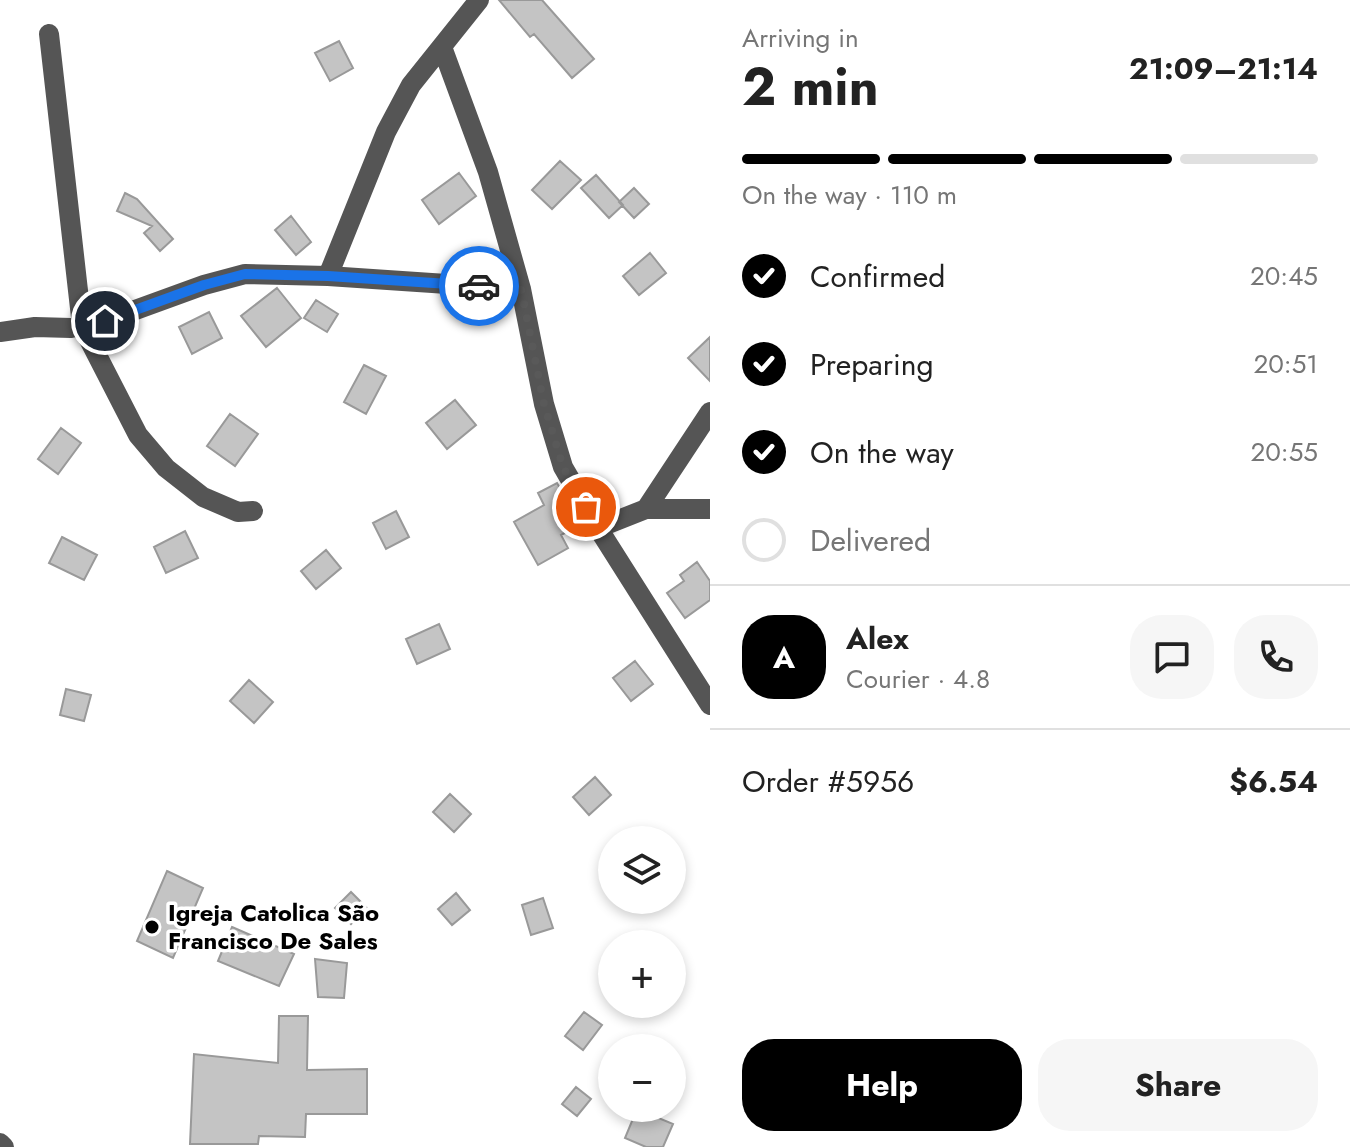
<!DOCTYPE html>
<meta charset="utf-8">
<style>
body{margin:0;font-family:Jost,sans-serif;background:#f6f6f6;color:#222;height:100vh;display:flex;flex-direction:column;font-size:30px;white-space:nowrap}
*{box-sizing:border-box;margin:0}
p{font-size:26px;color:#767676}
.icon{flex:none;width:44px;height:44px;fill:none;stroke:currentColor;stroke-width:2;stroke-linecap:round;stroke-linejoin:round}
.map{position:relative;flex:1;overflow:hidden}
.panel{display:flex;flex-direction:column;background:#fff;width:640px}
.panel>*{flex:none}
.buttons{position:absolute;left:598px;top:826px;display:grid;gap:16px}
.buttons a{display:grid;place-items:center;width:88px;height:88px;border-radius:50%;background:#fff;box-shadow:0 4px 12px #0003;font-size:40px}
.pin{position:absolute;display:grid;place-items:center;width:68px;height:68px;color:#fff;margin:-34px;border:4px solid #fff;border-radius:50%;box-shadow:0 2px 8px #0007}
.courier{position:absolute;display:grid;place-items:center;width:80px;height:80px;margin:-40px;border:6px solid #1a73e8;border-radius:50%;background:#fff;color:#222;box-shadow:0 2px 10px #0007}
.headline em{font-style:normal;font-weight:700}
.headline div{display:flex;flex-direction:column-reverse}
.headline{display:flex;align-items:center;justify-content:space-between;height:136px;padding:0 32px}
h1{font-size:52px;font-weight:700;line-height:60px}
.bar{display:grid;grid-template-columns:repeat(4,1fr);gap:12px 8px;align-content:center;height:96px;padding:0 32px}
.bar i{height:10px;border-radius:6px;background:#e0e0e0}
.bar .current{background:#000}
.bar p{grid-column:span 4}
.line{display:flex;align-items:center;gap:20px;padding:0 32px;border-top:2px solid #e0e0e0}
.line div{flex:1}
.round{display:grid;place-items:center;flex:none;width:84px;height:84px;border-radius:32px;background:#f6f6f6}
ol{padding:0 32px;list-style:none}
li{display:flex;align-items:center;gap:24px;height:88px}
li p{margin-inline-start:auto}
li .icon{padding:8px;border-radius:50%;background:#000;color:#fff;stroke-width:4}
li:last-child{color:#767676}
li i{width:44px;height:44px;border:4px solid #e0e0e0;border-radius:50%}
.primary-button{display:flex;gap:16px;margin-top:auto;padding:16px 32px}
.primary-button a{flex:1;height:92px;border-radius:32px;background:#000;color:#fff;font-size:32px;font-weight:700;line-height:92px;text-align:center}
.primary-button a+a{background:#f6f6f6;color:#222}
main{display:flex;flex:1;min-height:0}
.map>svg:first-child{display:block}
</style>
<main>
<div class="map">
<svg width="710" height="1147" viewBox="0 0 710 1147">
<rect width="100%" height="100%" fill="#fff"/>
<path fill="#c4c4c4" stroke="#999" stroke-width="2" d="M 499,0 L 542,0 L 594,59 L 572,78 L 534,34 L 530,37 Z
M 339,41 L 353,68 L 330,81 L 315,53 Z
M 560,161 L 581,180 L 552,209 L 532,190 Z
M 459,173 L 476,196 L 439,224 L 422,200 Z
M 596,175 L 623,205 L 609,218 L 581,188 Z
M 634,188 L 649,204 L 634,218 L 619,202 Z
M 125,193 L 137,199 L 173,239 L 160,251 L 144,233 L 152,226 L 117,211 Z
M 291,216 L 311,242 L 296,255 L 275,230 Z
M 650,253 L 666,273 L 639,295 L 623,276 Z
M 277,288 L 301,318 L 266,347 L 241,316 Z
M 316,300 L 338,314 L 327,332 L 304,318 Z
M 209,312 L 222,338 L 192,354 L 179,327 Z
M 710,337 L 710,381 L 688,358 Z
M 364,365 L 386,376 L 366,414 L 344,402 Z
M 455,400 L 476,425 L 447,449 L 426,423 Z
M 230,414 L 258,434 L 235,466 L 207,446 Z
M 61,428 L 81,443 L 58,474 L 38,459 Z
M 557,483 L 581,524 L 561,535 L 568,548 L 538,565 L 514,522 L 544,505 L 538,493 Z
M 396,511 L 409,537 L 386,549 L 373,523 Z
M 185,531 L 198,558 L 166,573 L 154,547 Z
M 62,537 L 97,555 L 84,580 L 49,563 Z
M 326,550 L 341,568 L 316,589 L 301,571 Z
M 697,562 L 710,581 L 710,600 L 685,618 L 667,593 L 684,581 L 680,575 Z
M 439,624 L 450,649 L 417,664 L 406,639 Z
M 635,661 L 653,684 L 631,701 L 613,678 Z
M 249,680 L 273,702 L 254,723 L 230,701 Z
M 66,689 L 91,695 L 84,721 L 60,715 Z
M 595,777 L 611,795 L 589,815 L 573,797 Z
M 450,794 L 471,814 L 454,832 L 433,812 Z
M 167,871 L 203,888 L 173,958 L 137,941 Z
M 351,892 L 367,908 L 351,924 L 335,908 Z
M 456,893 L 470,910 L 452,925 L 438,909 Z
M 543,898 L 553,928 L 531,935 L 522,905 Z
M 232,927 L 294,954 L 279,986 L 218,961 Z
M 315,959 L 347,963 L 344,998 L 318,997 Z
M 584,1012 L 602,1025 L 583,1050 L 565,1036 Z
M 279,1016 L 308,1016 L 307,1070 L 367,1069 L 367,1114 L 306,1114 L 305,1137 L 259,1136 L 258,1144 L 190,1144 L 194,1054 L 278,1063 Z
M 576,1087 L 591,1099 L 577,1116 L 562,1104 Z
M 637,1109 L 673,1124 L 663,1147 L 646,1147 L 625,1138 Z"/>
<g fill="none" stroke-linecap="round" stroke-linejoin="round">
<path stroke="#555" stroke-width="20" d="M 49,34 L 82,326 L 138,435 L 166,468 L 203,497 L 238,512 L 253,511
M 442,47 L 488,172 L 521,289 L 544,404 L 563,467 L 603,536 L 710,705
M 328,276 L 386,132 L 411,85 L 479,0
M 0,332 L 35,327 L 71,328 L 105,321 L 204,285 L 245,274 L 328,276 L 521,289
M 646,509 L 710,412
M 598,528 L 646,509 L 710,509
M 0,1143 L 4,1147"/>
</g>
<g fill="none" stroke-linecap="round" stroke-linejoin="round">
<path stroke="#595959" stroke-width="8" stroke-dasharray="0 14.4" d="M 479,286 L 521,289 L 544,404 L 563,467 L 586,507"/>
<path stroke="#1a73e8" stroke-width="10" d="M 105,321 L 204,285 L 245,274 L 328,276 L 479,286"/>
</g>
<circle fill="#000" stroke="#fff" stroke-width="3" cx="152" cy="927" r="8"/>
<g text-anchor="middle" stroke-width="7" stroke-linejoin="round" paint-order="stroke">
<g font-size="24" font-weight="bold" fill="#000" stroke="#fff" text-anchor="start">
<text x="168" y="921">Igreja Catolica São<tspan x="168" dy="28">Francisco De Sales</tspan></text>
</g>
</g>
</svg>
<div class="buttons">
<a><svg class="icon" aria-label="layers" viewBox="0 0 24 24"><path d="M12 4l9 5-9 5-9-5zM3 14l9 5 9-5"/></svg></a>
<a>+</a>
<a>−</a>
</div>
<div class="pin" style="left:586px;top:507px;background:#ea580c"><svg class="icon" aria-label="bag" viewBox="0 0 24 24"><path d="M5 8h14l-1 12H6zM9 8a3 3 0 0 1 6 0"/></svg></div>
<div class="pin" style="left:105px;top:321px;background:#1f2937"><svg class="icon" aria-label="home" viewBox="0 0 24 24"><path d="M3 11l9-7 9 7M6 9v11h12V9"/></svg></div>
<div class="courier" style="left:479px;top:286px"><svg class="icon" aria-label="car" viewBox="0 0 24 24"><path d="M5 17H2v-5l4-1 3-4h7l3 4 3 1v5h-3M9 17h6M6 11h13"/><circle cx="7" cy="17" r="2"/><circle cx="17" cy="17" r="2"/></svg></div>
</div>
<section class="panel">
<div class="headline"><div><h1>2 min</h1><p>Arriving in</p></div><em>21:09–21:14</em></div>
<div class="bar"><i class="current"></i><i class="current"></i><i class="current"></i><i></i><p>On the way · 110 m</p></div>
<ol>
<li><svg class="icon" aria-label="check" viewBox="0 0 24 24"><path d="M5 12l5 5 9-10"/></svg>Confirmed<p>20:45</p></li>
<li><svg class="icon" aria-label="check" viewBox="0 0 24 24"><path d="M5 12l5 5 9-10"/></svg>Preparing<p>20:51</p></li>
<li><svg class="icon" aria-label="check" viewBox="0 0 24 24"><path d="M5 12l5 5 9-10"/></svg>On the way<p>20:55</p></li>
<li><i></i>Delivered</li>
</ol>
<div class="line" style="height:144px"><b class="round" style="background:#000;color:#fff">A</b><div><b>Alex</b><p>Courier · 4.8</p></div><a class="round"><svg class="icon" aria-label="chat" viewBox="0 0 24 24"><path d="M4 5h16v11H9l-5 4z"/></svg></a><a class="round"><svg class="icon" aria-label="phone" viewBox="0 0 24 24"><path d="M5 4h4l2 5-3 2q2 4 5 5l2-3 5 2v4C11 20 4 13 5 4z"/></svg></a></div>
<div class="line" style="height:104px"><div>Order #5956</div><b>$6.54</b></div>
<div class="primary-button"><a>Help</a><a>Share</a></div>
</section>
</main>
